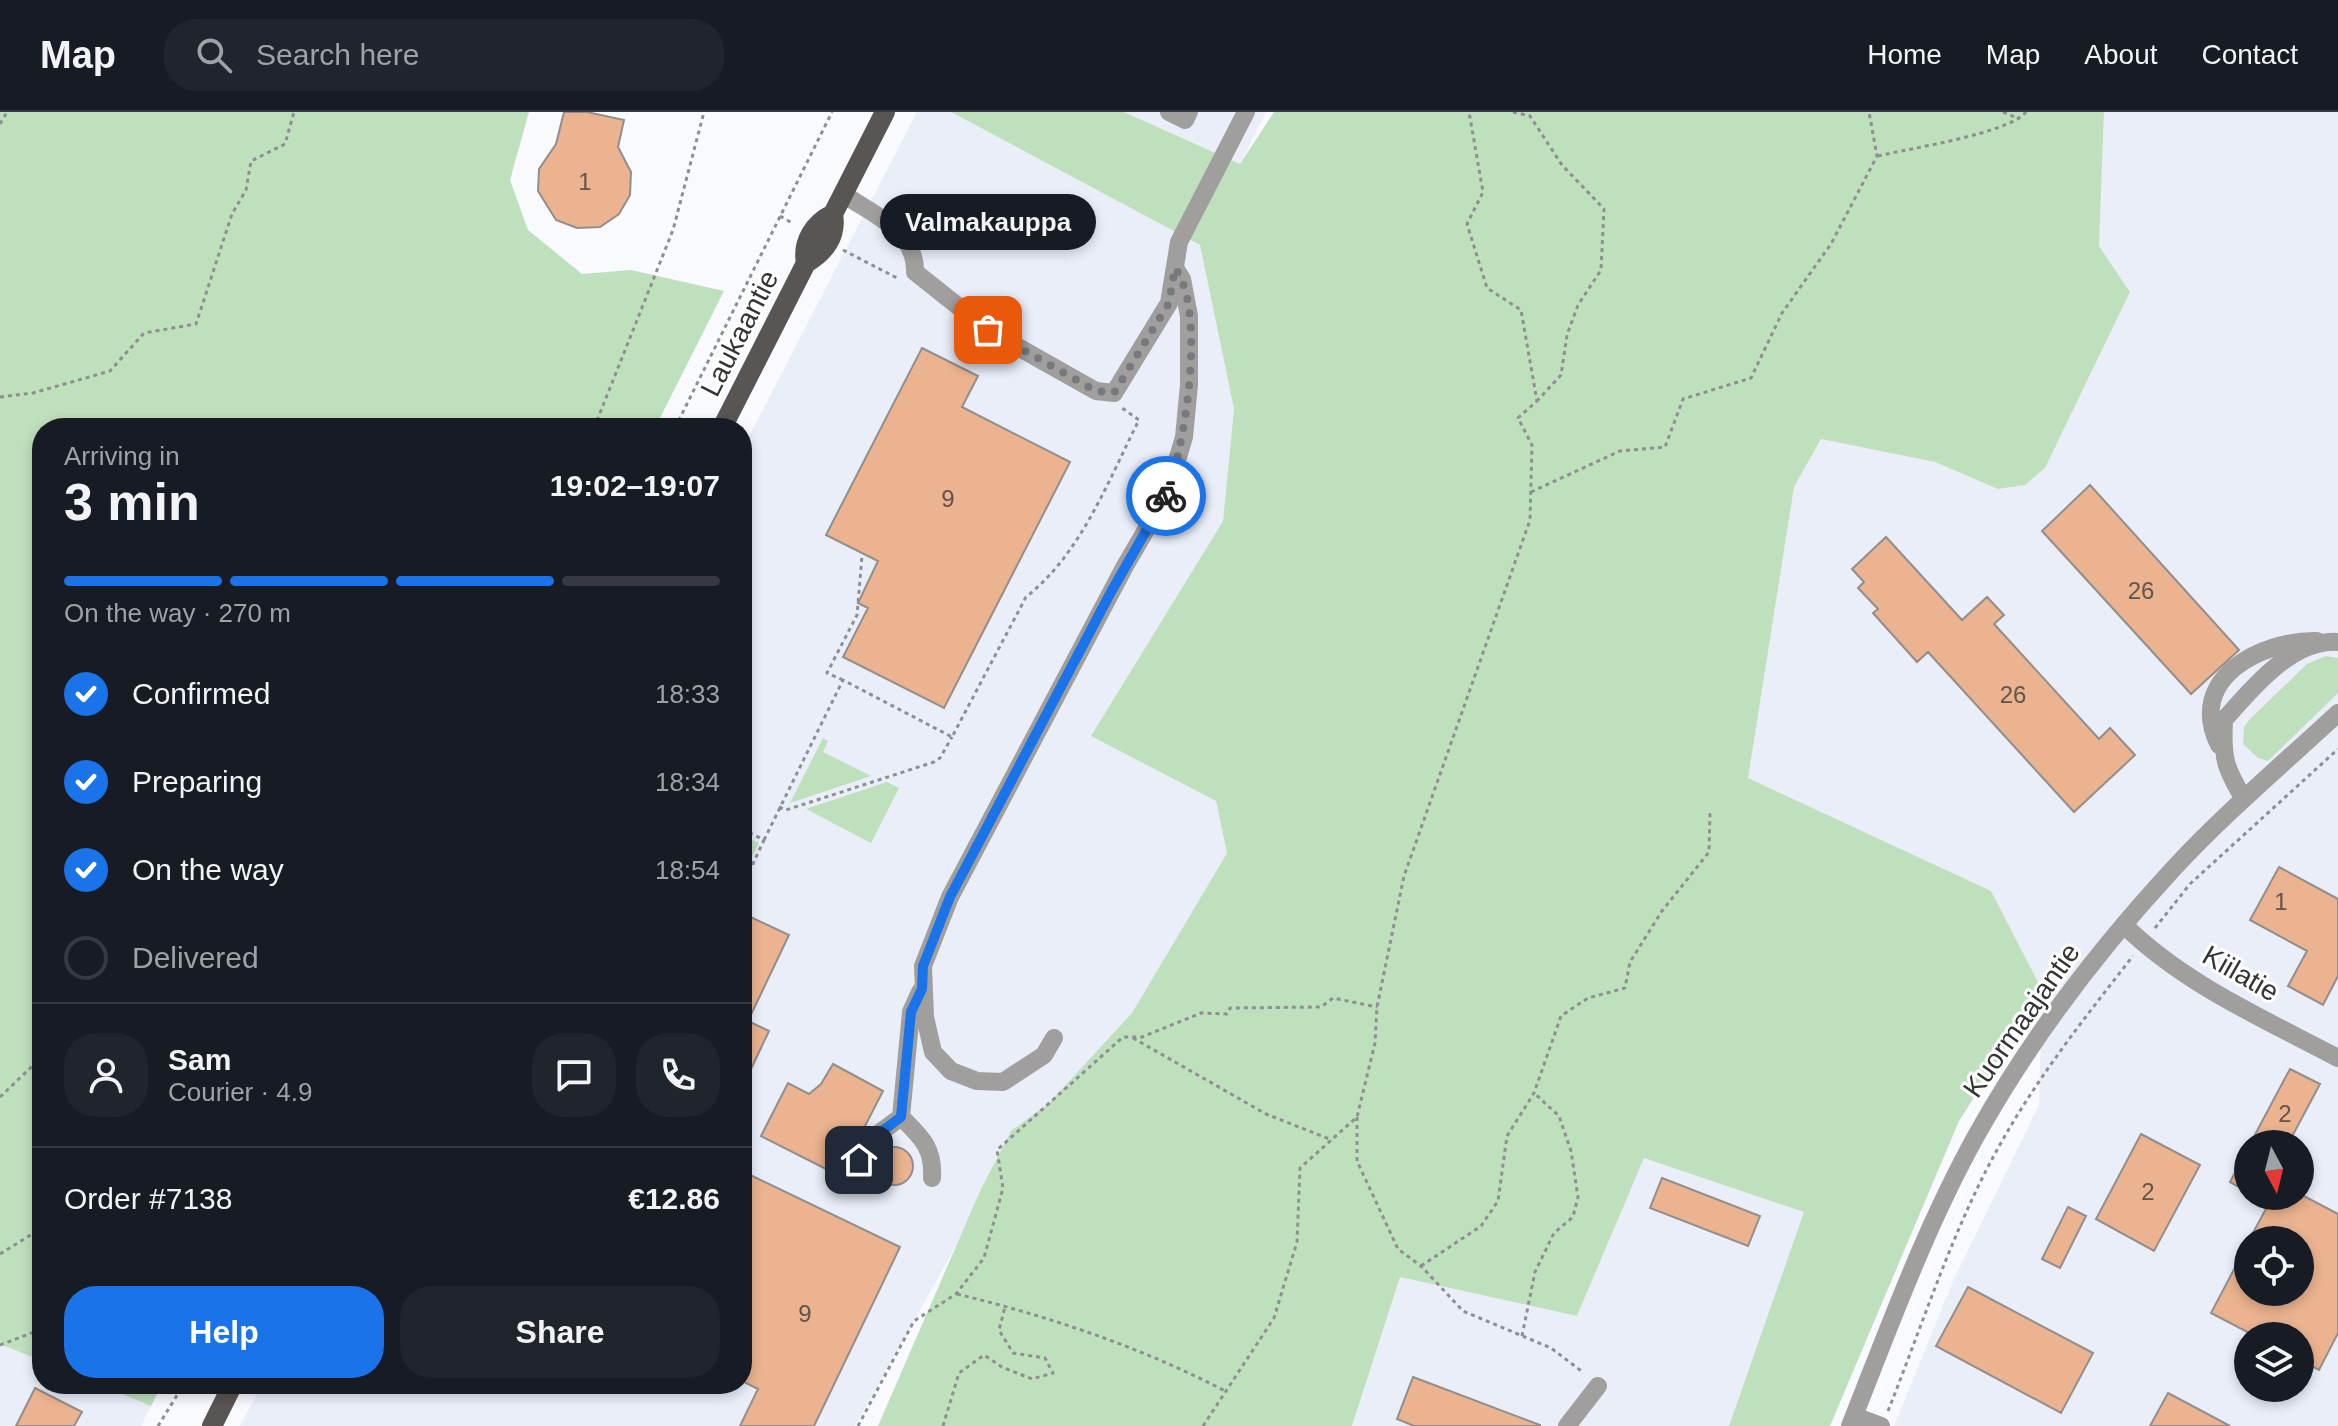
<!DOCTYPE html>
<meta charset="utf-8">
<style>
body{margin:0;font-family:Arial,sans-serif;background:#20242c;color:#f1f3f6;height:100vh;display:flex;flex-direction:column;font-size:30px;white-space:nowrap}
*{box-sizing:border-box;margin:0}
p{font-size:26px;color:#9ea1a6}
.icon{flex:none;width:44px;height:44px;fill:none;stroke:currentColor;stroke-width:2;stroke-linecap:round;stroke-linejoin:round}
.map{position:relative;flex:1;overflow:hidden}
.panel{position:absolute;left:32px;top:306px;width:720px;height:976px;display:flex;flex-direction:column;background:#171b24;border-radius:32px;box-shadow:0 4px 12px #0003}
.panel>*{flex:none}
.needle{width:52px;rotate:173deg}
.controls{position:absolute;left:2234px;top:1018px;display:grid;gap:16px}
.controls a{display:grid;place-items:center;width:80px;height:80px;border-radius:50%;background:#171b24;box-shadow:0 4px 12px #0003;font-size:40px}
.pin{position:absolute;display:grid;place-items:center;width:68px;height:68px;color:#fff;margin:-34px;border-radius:16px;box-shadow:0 4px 12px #0006}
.courier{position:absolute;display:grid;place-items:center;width:80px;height:80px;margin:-40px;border:6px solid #1a73e8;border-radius:50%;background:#fff;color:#222;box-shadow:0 2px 10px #0007}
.bubble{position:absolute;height:56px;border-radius:28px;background:#171b24;box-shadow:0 4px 12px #0003;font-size:26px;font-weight:700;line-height:56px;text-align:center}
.overview em{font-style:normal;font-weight:700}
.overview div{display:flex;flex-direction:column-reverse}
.overview{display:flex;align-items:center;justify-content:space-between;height:136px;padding:0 32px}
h1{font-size:52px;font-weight:700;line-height:60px}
.bar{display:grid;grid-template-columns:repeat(4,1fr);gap:12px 8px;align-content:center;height:96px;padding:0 32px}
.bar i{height:10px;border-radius:6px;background:#363941}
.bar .current{background:#1a73e8}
.bar p{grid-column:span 4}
.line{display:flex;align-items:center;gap:20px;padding:0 32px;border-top:2px solid #363941}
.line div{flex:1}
.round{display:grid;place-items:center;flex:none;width:84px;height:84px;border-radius:32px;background:#20242c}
ol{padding:0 32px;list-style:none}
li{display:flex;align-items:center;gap:24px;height:88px}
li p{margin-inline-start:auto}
li .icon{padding:8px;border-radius:50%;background:#1a73e8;color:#fff;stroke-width:4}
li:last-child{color:#9ea1a6}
li i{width:44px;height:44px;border:4px solid #363941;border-radius:50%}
.action{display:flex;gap:16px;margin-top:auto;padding:16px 32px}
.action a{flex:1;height:92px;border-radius:32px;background:#1a73e8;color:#fff;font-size:32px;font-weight:700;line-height:92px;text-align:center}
.action a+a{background:#20242c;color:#f1f3f6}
header{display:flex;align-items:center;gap:48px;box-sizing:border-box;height:112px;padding:0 40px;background:#171b24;border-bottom:2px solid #363941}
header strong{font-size:38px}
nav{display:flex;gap:44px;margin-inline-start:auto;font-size:28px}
.search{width:560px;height:72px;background:#20242c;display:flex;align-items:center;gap:20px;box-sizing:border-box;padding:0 28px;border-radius:32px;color:#9ea1a6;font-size:30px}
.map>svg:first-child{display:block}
</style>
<header>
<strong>Map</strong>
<div class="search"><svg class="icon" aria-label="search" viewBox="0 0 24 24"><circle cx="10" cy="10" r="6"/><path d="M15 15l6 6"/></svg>Search here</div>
<nav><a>Home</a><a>Map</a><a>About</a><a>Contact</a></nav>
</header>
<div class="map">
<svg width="2338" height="1314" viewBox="0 0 2338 1314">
<rect width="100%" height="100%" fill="#f8faff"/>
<path fill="#e9eef9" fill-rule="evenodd" d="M 917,0 L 951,0 L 1200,133 L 1234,297 L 1223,409 L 1091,624 L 1216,689 L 1227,741 L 1132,901 L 1049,991 L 1011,1019 L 980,1079 L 967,1114 L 855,1314 L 240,1314 L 262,1272 L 742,1272 L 742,338 Z
M 1124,0 L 1266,0 L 1240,52 Z
M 2104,0 L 2338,0 L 2338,1314 L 1894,1314 L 1954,1167 L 2039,993 L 2042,878 L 1990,779 L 1747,666 L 1794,375 L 1821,327 L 1935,350 L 1998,377 L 2025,373 L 2045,356 L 2130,180 L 2099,134 ZM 2248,1032 L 2300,1032 L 2300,1084 L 2248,1084 ZM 2248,1128 L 2300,1128 L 2300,1180 L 2248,1180 ZM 2248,1224 L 2300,1224 L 2300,1276 L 2248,1276 Z
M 1644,1046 L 1805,1100 L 1729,1314 L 1352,1314 L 1400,1165 L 1577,1204 Z
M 0,1232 L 42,1249 L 42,1272 L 98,1272 L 151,1294 L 141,1314 L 0,1314 Z"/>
<path fill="#bfe0bc" d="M 0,0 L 529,0 L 510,68 L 528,118 L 582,162 L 631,158 L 724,179 L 655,316 L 42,316 L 42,1249 L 0,1232 Z
M 951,0 L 1124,0 L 1240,52 L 1274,0 L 2104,0 L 2099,134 L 2130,180 L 2045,356 L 2025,373 L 1998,377 L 1935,350 L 1821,327 L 1794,375 L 1748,666 L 1991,779 L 2042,878 L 1959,1009 L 1830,1314 L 1729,1314 L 1804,1100 L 1644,1046 L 1577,1204 L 1400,1165 L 1352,1314 L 878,1314 L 980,1079 L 1011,1019 L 1049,991 L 1132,901 L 1227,741 L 1216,689 L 1091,624 L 1223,409 L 1234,297 L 1200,133 Z
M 2326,544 L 2338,546 L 2338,581 L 2268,649 L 2258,646 L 2243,632 L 2244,615 L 2249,608 L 2307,552 Z
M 823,626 L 828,629 L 823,640 L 871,664 L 790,691 Z
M 887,670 L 899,676 L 871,731 L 806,697 Z
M 742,723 L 759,731 L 742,765 Z
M 98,1272 L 162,1272 L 151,1294 Z"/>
<path fill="#ebb38f" stroke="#928e8c" stroke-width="2" d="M 564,0 L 587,0 L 624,8 L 618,35 L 631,60 L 630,83 L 619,102 L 600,115 L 577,116 L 556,108 L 538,79 L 539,57 L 556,32 Z
M 922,236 L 978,264 L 962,295 L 1070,350 L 944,596 L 843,545 L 868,496 L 858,491 L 878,449 L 826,423 Z
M 2090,373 L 2239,538 L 2191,582 L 2042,419 Z
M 1886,425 L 1962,508 L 1987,485 L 2004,503 L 1994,512 L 2099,627 L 2110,616 L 2135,643 L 2074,700 L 1928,540 L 1917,550 L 1873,501 L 1878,497 L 1858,476 L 1864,470 L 1852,457 Z
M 2279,755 L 2338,787 L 2338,864 L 2323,893 L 2288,874 L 2307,839 L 2250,808 Z
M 742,801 L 789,823 L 748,909 L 769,919 L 742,976 Z
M 833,952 L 883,979 L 863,1018 L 855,1027 L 840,1064 L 761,1024 L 788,971 L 809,982 L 821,972 Z
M 2290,957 L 2320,972 L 2288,1032 L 2250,1032 Z
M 2141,1022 L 2200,1053 L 2154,1139 L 2096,1107 Z
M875 1054a19 19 0 1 1 38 0a19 19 0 1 1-38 0Z
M 2248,1036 L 2248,1080 L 2230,1070 Z
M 742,1059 L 900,1135 L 814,1314 L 740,1314 L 758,1277 L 742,1269 Z
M 1662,1066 L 1760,1104 L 1748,1134 L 1650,1096 Z
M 2273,1084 L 2304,1084 L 2338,1102 L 2338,1221 L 2319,1258 L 2300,1248 L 2300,1224 L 2255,1224 L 2211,1201 L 2248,1131 L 2248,1180 L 2300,1180 L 2300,1128 L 2249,1128 Z
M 2068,1095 L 2086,1104 L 2060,1156 L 2042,1147 Z
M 1968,1175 L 2093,1241 L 2061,1301 L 1936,1234 Z
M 1413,1265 L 1540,1313 L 1540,1314 L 1414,1314 L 1397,1307 Z
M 35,1276 L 82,1300 L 74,1314 L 16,1314 Z
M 2168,1281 L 2230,1314 L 2150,1314 Z"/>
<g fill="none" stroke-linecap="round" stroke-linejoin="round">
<path stroke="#8d8f91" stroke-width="3" stroke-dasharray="4 4" stroke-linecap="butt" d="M 1513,0 L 1530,4 L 1562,53 L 1604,97 L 1601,158 L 1578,193 L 1567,223 L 1561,263 L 1537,289
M 2003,0 L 2020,7
M 0,12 L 7,0
M 1878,44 C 1911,36 2007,22 2026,0
M 780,104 L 794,112
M 843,138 L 897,166
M 0,285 L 33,281 L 110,259 L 144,221 L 196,212 L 232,102 L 246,78 L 251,49 L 285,32 L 294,0
M 594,316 L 673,118 L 704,0
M 675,316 L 832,0
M 1531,380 L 1620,339 L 1665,335 L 1683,287 L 1751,266 L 1782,201 L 1831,132 L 1877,44 L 1869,0
M 843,568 L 827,561 L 857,503 L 862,444
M 779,695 L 786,698 L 934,650 L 940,646 L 952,625
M 742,717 L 764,728 L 742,775
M 764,728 L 843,568 L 952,625 L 1026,485 C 1081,442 1108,369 1139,308 L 1122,296
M 2155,816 L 2190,772 L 2338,637
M 1133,926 L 1266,1002 L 1332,1028
M 0,985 L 42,945
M 1357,1005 L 1357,1049 L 1398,1137 L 1421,1154 L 1463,1199 L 1551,1236 L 1584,1261
M 0,1142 L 42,1116
M 1421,1154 L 1481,1114 L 1498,1089 L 1507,1024 L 1534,981 L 1561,904 L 1588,886 L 1625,876 L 1630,850 L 1662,799 L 1709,740 L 1710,700
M 957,1182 C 1051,1205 1141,1235 1227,1280
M 1522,1224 L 1535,1160 L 1554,1121 L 1573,1105 L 1578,1085 L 1571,1039 L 1559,1004 L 1534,981
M 0,1233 L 42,1217
M 1888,1299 C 1924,1209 1954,1113 2002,1029 C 2040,962 2086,904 2133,844
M 158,1314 L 184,1272
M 858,1314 L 914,1209 L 956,1182 L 984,1146 L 1003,1076 L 997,1038 L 1123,925 L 1142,925 L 1201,901 L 1227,902 L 1230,896 L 1321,895 L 1333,886 L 1377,895
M 943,1314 L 959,1261 L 984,1243 L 1002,1255 L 1032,1267 L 1053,1261 L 1045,1246 L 1013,1241 L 999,1218 L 1005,1195
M 1203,1314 L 1274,1206 L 1297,1130 L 1300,1056 L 1357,1005 L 1375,931 L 1377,895 L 1404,764 L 1530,408 L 1532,333 L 1518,306 L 1537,289 L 1521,198 L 1487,176 L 1467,112 L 1483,80 L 1469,0"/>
<path stroke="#a09f9d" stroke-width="18" d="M 1169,0 L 1185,8 L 1189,0
M 843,82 C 874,103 916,119 915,160 L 988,218 L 1096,279 L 1114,281 L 1169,191 L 1179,130 L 1246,0
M 2219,633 C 2186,567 2260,528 2317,529
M 2244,687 C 2225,656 2222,646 2224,608 C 2252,576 2292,527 2338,530
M 2124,813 C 2184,872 2264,907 2338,946
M 1054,926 L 1044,943 L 1003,970 L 977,969 L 951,959 L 933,940 L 925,905 L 923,854 L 950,785 L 1125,454 L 1167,382 L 1184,325 L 1189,273 L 1189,204 L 1182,167 L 1175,156
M 901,1005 C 920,1024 934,1035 932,1066
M 855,1059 L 866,1031 L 901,1005 L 911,900 L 920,880
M 1854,1304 L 1881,1314
M 1567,1314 L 1598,1274
M 1850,1314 C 1889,1216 1925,1116 1976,1024 C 2030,927 2099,837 2174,756 C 2225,701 2283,652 2338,601"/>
<path stroke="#585553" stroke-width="20" d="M 806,151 C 802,130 814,111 833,102 L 885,0
M 722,316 L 806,151 C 825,140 837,124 833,102
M 212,1314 L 233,1272"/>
</g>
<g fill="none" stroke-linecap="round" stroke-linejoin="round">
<path stroke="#78797c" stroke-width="8" stroke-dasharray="0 14.4" d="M 988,218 L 1096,279 L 1114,281 L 1169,191 L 1175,156 C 1207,200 1185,335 1166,384"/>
<path stroke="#1a73e8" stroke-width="10" d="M 859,1048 L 866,1031 L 901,1005 L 911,900 L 922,877 L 923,854 L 950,785 L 1111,480 L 1166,384"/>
</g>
<g text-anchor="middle" stroke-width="6" stroke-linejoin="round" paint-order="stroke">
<g font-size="24" fill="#61544c">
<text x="585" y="78">1</text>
<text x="948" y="395">9</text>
<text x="2141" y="487">26</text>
<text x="2013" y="591">26</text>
<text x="2281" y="798">1</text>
<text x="2285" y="1010">2</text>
<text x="2148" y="1088">2</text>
<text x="805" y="1210">9</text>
</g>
<g font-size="28" fill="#333435" stroke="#fff">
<text transform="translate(739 221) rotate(-63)" y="10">Laukaantie</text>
<text transform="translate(2241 861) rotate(30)" y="10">Kiilatie</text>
<text transform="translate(2021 908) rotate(-55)" y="10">Kuormaajantie</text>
</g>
</g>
</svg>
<div class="controls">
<a><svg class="needle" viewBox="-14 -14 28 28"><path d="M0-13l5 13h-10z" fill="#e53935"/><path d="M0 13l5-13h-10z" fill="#9ea1a6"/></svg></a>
<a><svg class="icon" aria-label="locate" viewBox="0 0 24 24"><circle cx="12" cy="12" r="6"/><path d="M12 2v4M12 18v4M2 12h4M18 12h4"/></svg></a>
<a><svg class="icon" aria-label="layers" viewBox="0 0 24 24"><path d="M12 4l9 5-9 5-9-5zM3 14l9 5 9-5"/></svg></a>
</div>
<div class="pin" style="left:988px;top:218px;background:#ea580c"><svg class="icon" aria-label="bag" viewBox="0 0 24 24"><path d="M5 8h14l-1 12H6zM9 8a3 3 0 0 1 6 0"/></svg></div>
<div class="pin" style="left:859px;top:1048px;background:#1f2937"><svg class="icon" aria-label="home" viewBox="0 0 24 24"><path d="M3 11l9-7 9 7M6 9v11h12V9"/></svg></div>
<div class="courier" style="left:1166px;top:384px"><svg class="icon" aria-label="bike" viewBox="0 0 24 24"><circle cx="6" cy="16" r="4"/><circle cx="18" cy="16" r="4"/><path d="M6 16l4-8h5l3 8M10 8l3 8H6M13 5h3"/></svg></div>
<div class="bubble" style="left:880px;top:82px;width:216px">Valmakauppa</div>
<section class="panel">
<div class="overview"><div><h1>3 min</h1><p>Arriving in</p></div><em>19:02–19:07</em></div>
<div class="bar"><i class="current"></i><i class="current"></i><i class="current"></i><i></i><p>On the way · 270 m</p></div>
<ol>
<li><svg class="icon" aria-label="check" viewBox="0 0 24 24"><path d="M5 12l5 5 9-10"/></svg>Confirmed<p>18:33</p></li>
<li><svg class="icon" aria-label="check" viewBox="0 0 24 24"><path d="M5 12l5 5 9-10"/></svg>Preparing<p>18:34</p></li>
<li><svg class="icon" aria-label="check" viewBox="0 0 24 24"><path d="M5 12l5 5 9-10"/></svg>On the way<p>18:54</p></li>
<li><i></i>Delivered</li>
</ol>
<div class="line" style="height:144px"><a class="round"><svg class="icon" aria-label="person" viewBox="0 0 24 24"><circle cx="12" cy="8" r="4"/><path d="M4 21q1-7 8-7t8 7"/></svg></a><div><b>Sam</b><p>Courier · 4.9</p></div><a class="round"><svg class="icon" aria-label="chat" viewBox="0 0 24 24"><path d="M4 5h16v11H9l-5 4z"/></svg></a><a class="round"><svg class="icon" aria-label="phone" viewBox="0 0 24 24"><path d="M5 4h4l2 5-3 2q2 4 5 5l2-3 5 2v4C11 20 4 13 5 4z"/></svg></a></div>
<div class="line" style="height:104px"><div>Order #7138</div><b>€12.86</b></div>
<div class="action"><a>Help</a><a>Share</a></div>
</section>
</div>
